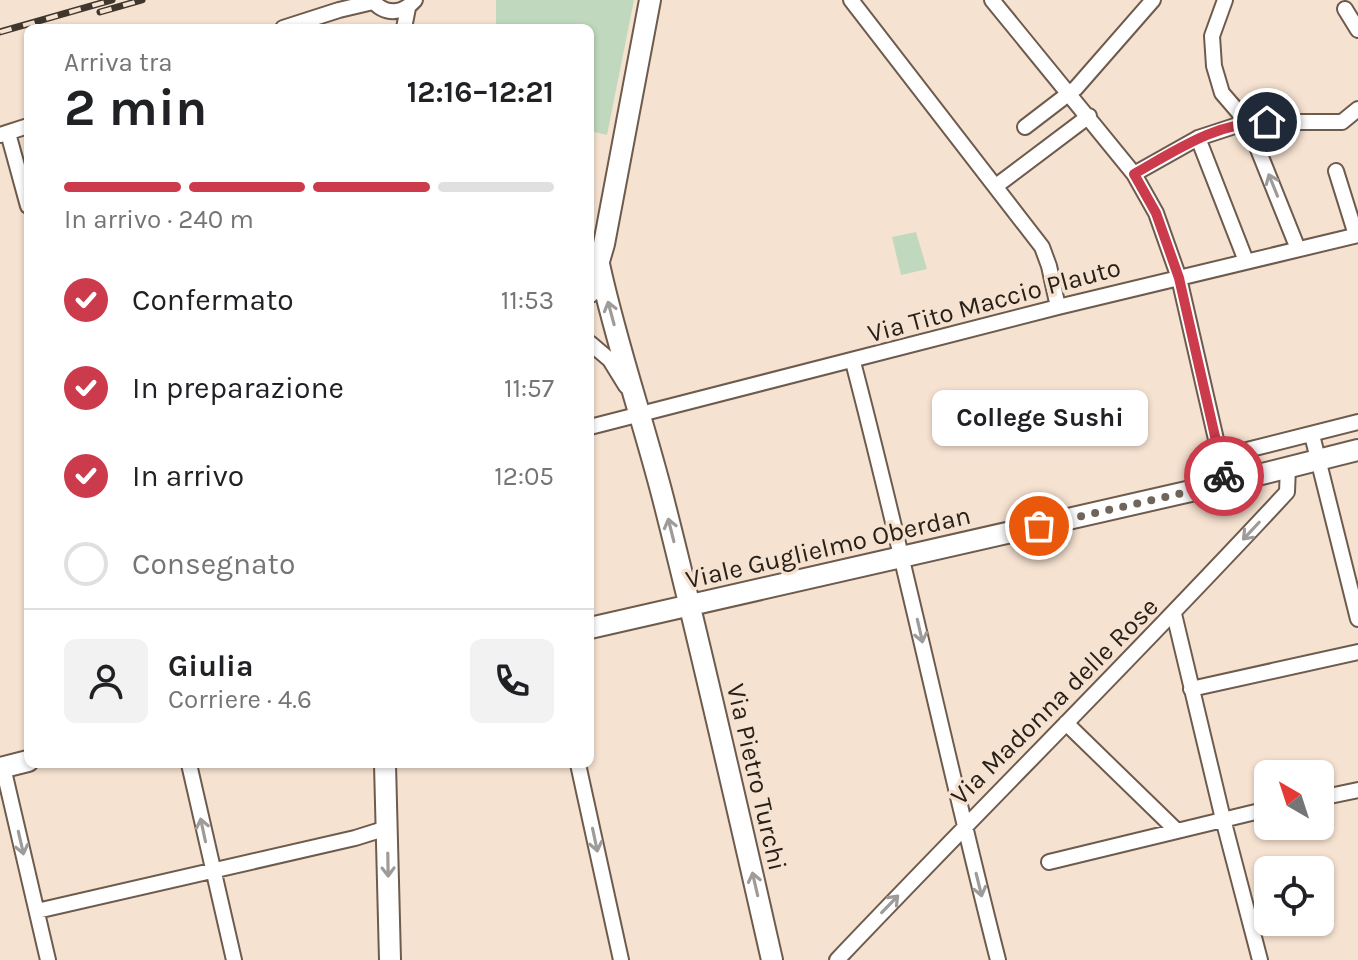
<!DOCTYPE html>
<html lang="it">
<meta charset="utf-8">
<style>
body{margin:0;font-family:Karla,sans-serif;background:#f2f2f2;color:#202124;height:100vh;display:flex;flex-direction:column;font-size:30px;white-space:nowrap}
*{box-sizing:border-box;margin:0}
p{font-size:26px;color:#757577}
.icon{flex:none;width:44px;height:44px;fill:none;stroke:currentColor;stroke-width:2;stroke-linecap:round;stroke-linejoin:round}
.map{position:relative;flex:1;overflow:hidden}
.drawer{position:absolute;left:24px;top:24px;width:570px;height:744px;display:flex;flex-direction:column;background:#fff;border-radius:12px;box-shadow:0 2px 6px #0004}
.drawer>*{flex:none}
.needle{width:52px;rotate:321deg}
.controls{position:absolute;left:1254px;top:760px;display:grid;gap:16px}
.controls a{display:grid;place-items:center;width:80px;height:80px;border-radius:12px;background:#fff;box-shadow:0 2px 6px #0004;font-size:40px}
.pin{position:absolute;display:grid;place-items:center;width:68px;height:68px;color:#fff;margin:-34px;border:4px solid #fff;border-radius:50%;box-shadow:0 2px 8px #0007}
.courier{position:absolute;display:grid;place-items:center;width:80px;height:80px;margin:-40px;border:6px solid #cc3b4b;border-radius:50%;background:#fff;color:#222;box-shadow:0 2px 10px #0007}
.bubble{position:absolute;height:56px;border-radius:12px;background:#fff;box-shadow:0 2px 6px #0004;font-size:26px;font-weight:700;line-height:56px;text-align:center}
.overview em{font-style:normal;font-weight:700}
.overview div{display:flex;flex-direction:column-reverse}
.overview{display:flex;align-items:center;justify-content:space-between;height:136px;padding:0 40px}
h1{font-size:52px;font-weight:700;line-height:60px}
.bar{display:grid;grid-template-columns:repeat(4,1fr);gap:12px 8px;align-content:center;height:96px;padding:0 40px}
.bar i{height:10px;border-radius:6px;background:#e0e0e0}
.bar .on{background:#cc3b4b}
.bar p{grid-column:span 4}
.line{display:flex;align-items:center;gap:20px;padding:0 40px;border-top:2px solid #e0e0e0}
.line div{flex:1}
.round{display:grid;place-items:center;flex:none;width:84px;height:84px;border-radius:12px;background:#f2f2f2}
ol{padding:0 40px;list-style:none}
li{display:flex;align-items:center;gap:24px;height:88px}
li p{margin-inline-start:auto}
li .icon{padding:8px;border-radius:50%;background:#cc3b4b;color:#fff;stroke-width:4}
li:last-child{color:#757577}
li i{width:44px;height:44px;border:4px solid #e0e0e0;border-radius:50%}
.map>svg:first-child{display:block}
</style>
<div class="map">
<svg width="1358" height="960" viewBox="0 0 1358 960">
<rect width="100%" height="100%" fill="#f6e2d1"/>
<path fill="#c0d9be" d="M 496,0 L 634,0 L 607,135 L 590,131 L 590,28 L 496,28 Z
M 916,232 L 927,269 L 901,275 L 892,237 Z"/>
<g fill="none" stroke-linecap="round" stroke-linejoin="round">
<defs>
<path id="street" d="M 372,0 C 384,15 402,15 415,0
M 851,0 L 1042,247 L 1049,266 L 1058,307
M 992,0 L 1134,174 L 1156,213 L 1179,278 L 1226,483
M 1225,0 L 1212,36 L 1214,66 L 1222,93 L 1247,122 L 1298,249
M 1345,9 L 1358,30
M 283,28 L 339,10 L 373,2
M 404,28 L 408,8
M 1025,127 L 1076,88 L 1153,0
M 8,133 L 28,206
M 0,135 L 28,126
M 1198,138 L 1246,261
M 1336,171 L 1356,235
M 1134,174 L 1198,138 L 1247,122 L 1342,122 L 1358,109
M 996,186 L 1089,116
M 590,343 L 610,360 L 626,386
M 853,362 C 905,560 947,761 998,960
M 590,427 L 1058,307 L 1358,235
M 1312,435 L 1358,619
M 1243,451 L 1358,422
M 1174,614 L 1223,819 L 1260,960
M 1191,689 L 1358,652
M 1066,723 L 1176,830
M 189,764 L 234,960
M 578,764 L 621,960
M 3,767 L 48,960
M 1320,798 L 1358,790
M 1049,862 L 1268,809
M 37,911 L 355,838 L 387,828
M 837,960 C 986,803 1140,651 1287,492 L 1288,467"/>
<path id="secondary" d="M 599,264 C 616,343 643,420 663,498 C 702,651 737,806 772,960
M 590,292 L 604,244 L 650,0
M 590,628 L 1226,483 L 1358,450
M 385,764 L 390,960
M 0,768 L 28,761"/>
</defs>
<use href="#street" stroke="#6d5b4d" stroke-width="18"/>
<use href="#secondary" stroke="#6d5b4d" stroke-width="24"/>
<use href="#street" stroke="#fff" stroke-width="14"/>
<use href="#secondary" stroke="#fff" stroke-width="20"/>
<defs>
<path id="rail" d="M 100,12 L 142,0
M 0,32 L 112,0"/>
</defs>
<use href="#rail" stroke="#3f362e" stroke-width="7"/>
<use href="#rail" stroke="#f6e2d1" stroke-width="4" stroke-dasharray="12" stroke-linecap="butt"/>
</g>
<defs><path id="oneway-shaft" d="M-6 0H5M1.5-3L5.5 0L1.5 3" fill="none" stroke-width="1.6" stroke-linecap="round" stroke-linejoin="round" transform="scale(2)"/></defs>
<g stroke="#9e9b98">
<use href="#oneway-shaft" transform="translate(1273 185) rotate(-112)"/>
<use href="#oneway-shaft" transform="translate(611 313) rotate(-105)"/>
<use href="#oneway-shaft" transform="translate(671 530) rotate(-104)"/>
<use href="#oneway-shaft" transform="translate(1251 531) rotate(133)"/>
<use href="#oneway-shaft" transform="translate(920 631) rotate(77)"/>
<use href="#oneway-shaft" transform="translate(203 830) rotate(-102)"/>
<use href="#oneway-shaft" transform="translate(595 840) rotate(78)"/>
<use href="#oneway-shaft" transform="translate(21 843) rotate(77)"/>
<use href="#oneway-shaft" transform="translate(388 865) rotate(89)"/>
<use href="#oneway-shaft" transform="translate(755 884) rotate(-103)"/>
<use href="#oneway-shaft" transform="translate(979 885) rotate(76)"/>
<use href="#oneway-shaft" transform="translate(890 904) rotate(-46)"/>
</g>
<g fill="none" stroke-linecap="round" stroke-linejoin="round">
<path stroke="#70655a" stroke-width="8" stroke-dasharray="0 14.4" d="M 1039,526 L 1226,483 L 1224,476"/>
<path stroke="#cc3b4b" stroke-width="10" d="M 1224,476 L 1179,278 L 1156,213 L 1134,174 C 1175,151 1219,121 1267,122"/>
</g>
<g text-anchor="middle" stroke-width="7" stroke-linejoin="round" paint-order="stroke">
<g font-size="26" fill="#28211a" stroke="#f6e2d1">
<text transform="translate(994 300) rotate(-15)" y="9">Via Tito Maccio Plauto</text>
<text transform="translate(828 547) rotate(-13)" y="9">Viale Guglielmo Oberdan</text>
<text transform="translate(1054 701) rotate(-45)" y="9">Via Madonna delle Rose</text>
<text transform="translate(757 777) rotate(77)" y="9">Via Pietro Turchi</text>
</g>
</g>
</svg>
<div class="controls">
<a><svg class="needle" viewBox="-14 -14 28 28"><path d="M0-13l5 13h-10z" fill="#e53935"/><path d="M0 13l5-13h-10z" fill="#757577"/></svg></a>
<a><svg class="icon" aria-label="locate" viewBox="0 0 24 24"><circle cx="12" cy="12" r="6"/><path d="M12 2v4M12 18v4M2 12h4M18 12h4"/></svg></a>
</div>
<div class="pin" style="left:1039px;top:526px;background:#ea580c"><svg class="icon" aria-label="bag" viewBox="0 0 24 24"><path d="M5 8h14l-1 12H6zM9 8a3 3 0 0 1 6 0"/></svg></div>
<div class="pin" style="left:1267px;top:122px;background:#1f2937"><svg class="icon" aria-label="home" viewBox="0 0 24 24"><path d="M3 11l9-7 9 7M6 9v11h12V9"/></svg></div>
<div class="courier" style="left:1224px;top:476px"><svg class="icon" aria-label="bike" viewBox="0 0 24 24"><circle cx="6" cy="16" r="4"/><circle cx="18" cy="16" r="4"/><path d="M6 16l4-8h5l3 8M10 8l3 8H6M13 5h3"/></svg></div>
<div class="bubble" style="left:932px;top:390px;width:216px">College Sushi</div>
<section class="drawer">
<div class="overview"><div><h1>2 min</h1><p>Arriva tra</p></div><em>12:16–12:21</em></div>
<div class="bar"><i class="on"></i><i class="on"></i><i class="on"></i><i></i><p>In arrivo · 240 m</p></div>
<ol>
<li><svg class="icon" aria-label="check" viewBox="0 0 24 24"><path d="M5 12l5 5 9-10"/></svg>Confermato<p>11:53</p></li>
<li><svg class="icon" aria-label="check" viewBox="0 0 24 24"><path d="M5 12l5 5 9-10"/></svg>In preparazione<p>11:57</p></li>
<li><svg class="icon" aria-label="check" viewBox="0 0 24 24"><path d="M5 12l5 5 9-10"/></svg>In arrivo<p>12:05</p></li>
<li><i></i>Consegnato</li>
</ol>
<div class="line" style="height:144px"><a class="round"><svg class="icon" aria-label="person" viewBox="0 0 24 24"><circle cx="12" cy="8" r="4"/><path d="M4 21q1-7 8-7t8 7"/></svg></a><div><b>Giulia</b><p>Corriere · 4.6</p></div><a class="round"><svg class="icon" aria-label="phone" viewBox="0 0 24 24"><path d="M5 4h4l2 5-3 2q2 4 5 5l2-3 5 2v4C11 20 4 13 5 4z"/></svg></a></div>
</section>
</div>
